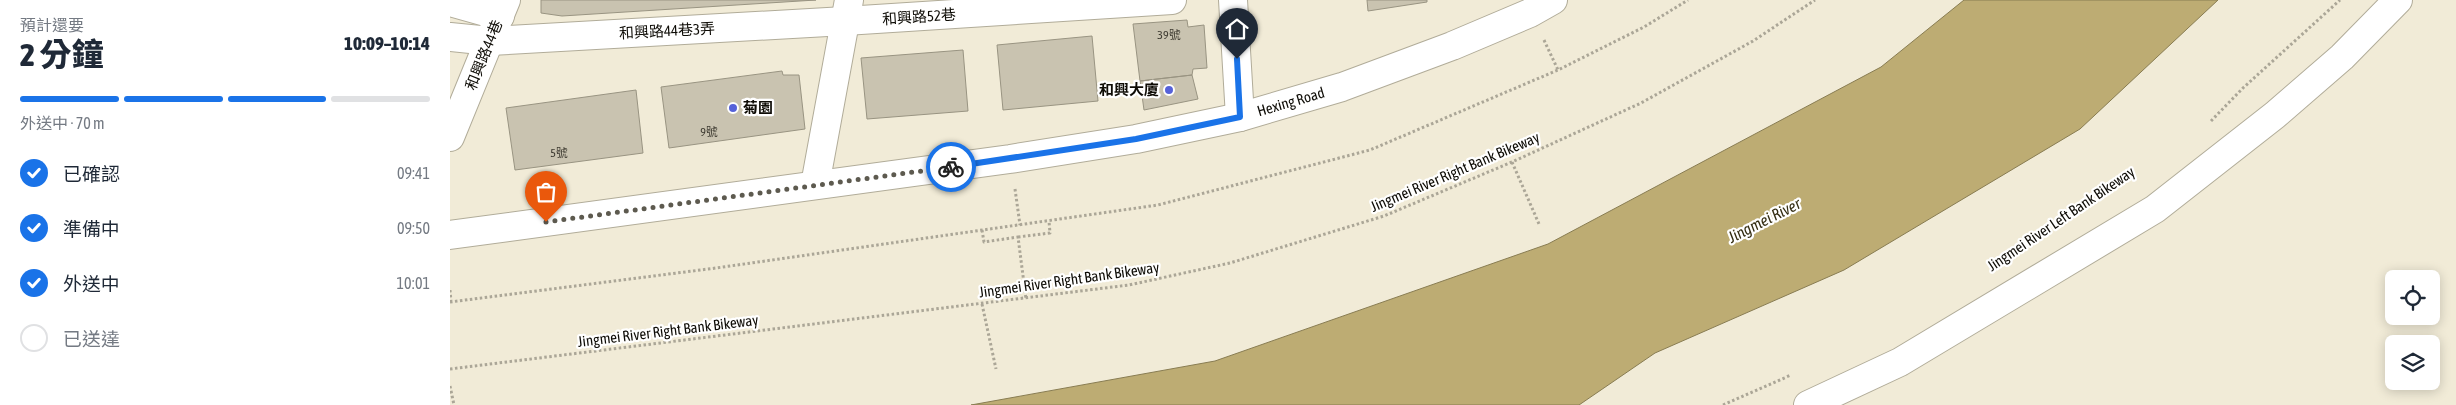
<!DOCTYPE html>
<html lang="zh-TW">
<meta charset="utf-8">
<style>
body{margin:0;font-family:"Asap Condensed","Noto Sans TC",sans-serif;background:#f2f2f3;color:#1f2937;height:100vh;display:flex;flex-direction:column;font-size:19px;white-space:nowrap}
*{box-sizing:border-box;margin:0}
p{font-size:16px;color:#747a83}
.icon{flex:none;width:28px;height:28px;fill:none;stroke:currentColor;stroke-width:2;stroke-linecap:round;stroke-linejoin:round}
.map{position:relative;flex:1;overflow:hidden}
.side{display:flex;flex-direction:column;background:#fff;width:450px}
.side>*{flex:none}
.tools{position:absolute;left:1935px;top:270px;display:grid;gap:10px}
.tools a{display:grid;place-items:center;width:55px;height:55px;border-radius:8px;background:#fff;box-shadow:0 2px 12px #0003;font-size:25px}
.pin{position:absolute;display:grid;place-items:center;width:42px;height:42px;color:#fff;margin:-51px -21px;border-radius:50% 50% 50% 0;rotate:-45deg;box-shadow:0 0 5px #0007}
.pin .icon{rotate:45deg}
.courier{position:absolute;display:grid;place-items:center;width:50px;height:50px;margin:-25px;border:4px solid #1a73e8;border-radius:50%;background:#fff;color:#222;box-shadow:0 1px 6px #0007}
.overview em{font-style:normal;font-weight:800}
.overview div{display:flex;flex-direction:column-reverse}
.overview{display:flex;align-items:center;justify-content:space-between;height:85px;padding:0 20px}
h1{font-size:32px;font-weight:800;line-height:38px}
.bar{display:grid;grid-template-columns:repeat(4,1fr);gap:8px 5px;align-content:center;height:60px;padding:0 20px}
.bar i{height:6px;border-radius:4px;background:#e0e1e3}
.bar .on{background:#1a73e8}
.bar p{grid-column:span 4}
ol{padding:0 20px;list-style:none}
li{display:flex;align-items:center;gap:15px;height:55px}
li p{margin-inline-start:auto}
li .icon{padding:5px;border-radius:50%;background:#1a73e8;color:#fff;stroke-width:4}
li:last-child{color:#747a83}
li i{width:28px;height:28px;border:2px solid #e0e1e3;border-radius:50%}
main{display:flex;flex:1;min-height:0}
.map>svg:first-child{display:block}
</style>
<main>
<section class="side">
<div class="overview"><div><h1>2 分鐘</h1><p>預計還要</p></div><em>10:09–10:14</em></div>
<div class="bar"><i class="on"></i><i class="on"></i><i class="on"></i><i></i><p>外送中 · 70 m</p></div>
<ol>
<li><svg class="icon" aria-label="check" viewBox="0 0 24 24"><path d="M5 12l5 5 9-10"/></svg>已確認<p>09:41</p></li>
<li><svg class="icon" aria-label="check" viewBox="0 0 24 24"><path d="M5 12l5 5 9-10"/></svg>準備中<p>09:50</p></li>
<li><svg class="icon" aria-label="check" viewBox="0 0 24 24"><path d="M5 12l5 5 9-10"/></svg>外送中<p>10:01</p></li>
<li><i></i>已送達</li>
</ol>
</section>
<div class="map">
<svg width="2006" height="405" viewBox="0 0 2006 405">
<rect width="100%" height="100%" fill="#f1ebd7"/>
<path fill="#bdac73" stroke="#887c52" d="M 1514,0 L 1768,0 L 1630,129 L 1394,270 L 1205,353 L 1129,405 L 521,405 L 765,361 L 1098,244 L 1431,67 Z"/>
<path fill="#c9c3b0" stroke="#999482" d="M 91,0 L 366,0 L 112,16 L 91,13 Z
M 917,0 L 977,0 L 977,2 L 918,11 Z
M 737,20 L 738,27 L 754,25 L 757,68 L 743,69 L 742,75 L 690,81 L 683,24 Z
M 642,36 L 648,101 L 553,110 L 547,45 Z
M 513,50 L 518,111 L 417,119 L 411,58 Z
M 332,71 L 333,75 L 349,75 L 355,129 L 219,148 L 211,87 Z
M 742,75 L 748,99 L 694,110 L 690,81 Z
M 186,90 L 193,153 L 65,170 L 56,108 Z"/>
<g fill="none" stroke-linecap="round" stroke-linejoin="round">
<defs>
<g id="minor">
<path d="M 783,0 L 790,117"/>
<path d="M 0,2 L 50,16"/>
<path d="M 0,37 L 40,41 L 395,21 L 722,0"/>
<path d="M 0,137 L 56,0"/>
<path d="M 365,185 L 399,0"/>
<path id="s1" d="M 0,235 L 560,159 L 686,139 L 790,117 L 892,87 L 1002,46 L 1080,13 L 1103,0"/>
<path d="M 1358,405 L 1450,362 L 1705,209 L 1825,115 L 1892,57 L 1948,0"/>
</g>
</defs>
<use href="#minor" stroke="#b1ac99" stroke-width="30"/>
<path stroke="#aba697" stroke-width="3" stroke-dasharray="2.5 2.5" stroke-linecap="butt" d="M 1094,40 L 1108,70
M 1761,121 L 1793,88 L 1890,0
M 1062,162 L 1089,224
M 565,189 L 570,225
M 532,230 L 534,242 L 568,237 L 576,299
M 568,237 L 600,233 L 599,221
M 0,290 L 1,302
M 0,302 L 266,268 L 708,205 L 920,150 L 1108,70 L 1194,27 L 1238,0
M 532,304 L 546,369
M 0,369 L 679,285 L 780,263 L 934,216 L 1062,162 L 1191,103 L 1303,41 L 1365,0
M 0,386 L 4,405
M 1273,405 L 1341,375"/>
<use href="#minor" stroke="#fff" stroke-width="28"/>
</g>
<g fill="none" stroke-linecap="round" stroke-linejoin="round">
<path stroke="#5d5a4f" stroke-width="5" stroke-dasharray="0 9" d="M 96,222 L 501,167"/>
<path stroke="#1a73e8" stroke-width="6" d="M 501,167 L 686,139 L 790,117 L 787,59"/>
</g>
<g fill="#5662d9" stroke="#fff" stroke-width="2">
<circle cx="719" cy="90" r="5"/>
<circle cx="283" cy="108" r="5"/>
</g>
<g text-anchor="middle" stroke-width="4.5" stroke-linejoin="round" paint-order="stroke">
<g font-size="12" fill="#3d3a30">
<text x="719" y="39">39號</text>
<text x="259" y="136">9號</text>
<text x="109" y="157">5號</text>
</g>
<g font-size="15" fill="#0e0c06" stroke="#fff">
<text transform="translate(469 17) rotate(-4)" y="5">和興路52巷</text>
<text transform="translate(217 31) rotate(-3)" y="5">和興路44巷3弄</text>
<text transform="translate(34 55) rotate(-68)" y="5">和興路44巷</text>
<text dy="5" stroke="none"><textPath href="#s1" startOffset="852">Hexing Road</textPath></text>
<text transform="translate(1005 172) rotate(-23)" y="5">Jingmei River Right Bank Bikeway</text>
<text transform="translate(1611 219) rotate(-34)" y="5">Jingmei River Left Bank Bikeway</text>
<text transform="translate(619 280) rotate(-8)" y="5">Jingmei River Right Bank Bikeway</text>
<text transform="translate(218 331) rotate(-7)" y="5">Jingmei River Right Bank Bikeway</text>
</g>
<g font-size="15" font-weight="bold" fill="#0e0c06" stroke="#fff" text-anchor="end">
<text x="709" y="95">和興大廈</text>
<text x="293" y="113" text-anchor="start">菊園</text>
</g>
<g font-size="16" font-style="italic" fill="#342d12" stroke="#fff">
<text transform="translate(1314 220) rotate(-27)" y="6">Jingmei River</text>
</g>
</g>
</svg>
<div class="tools">
<a><svg class="icon" aria-label="locate" viewBox="0 0 24 24"><circle cx="12" cy="12" r="6"/><path d="M12 2v4M12 18v4M2 12h4M18 12h4"/></svg></a>
<a><svg class="icon" aria-label="layers" viewBox="0 0 24 24"><path d="M12 4l9 5-9 5-9-5zM3 14l9 5 9-5"/></svg></a>
</div>
<div class="pin" style="left:96px;top:222px;background:#ea580c"><svg class="icon" aria-label="bag" viewBox="0 0 24 24"><path d="M5 8h14l-1 12H6zM9 8a3 3 0 0 1 6 0"/></svg></div>
<div class="pin" style="left:787px;top:59px;background:#1f2937"><svg class="icon" aria-label="home" viewBox="0 0 24 24"><path d="M3 11l9-7 9 7M6 9v11h12V9"/></svg></div>
<div class="courier" style="left:501px;top:167px"><svg class="icon" aria-label="bike" viewBox="0 0 24 24"><circle cx="6" cy="16" r="4"/><circle cx="18" cy="16" r="4"/><path d="M6 16l4-8h5l3 8M10 8l3 8H6M13 5h3"/></svg></div>
</div>
</main>
